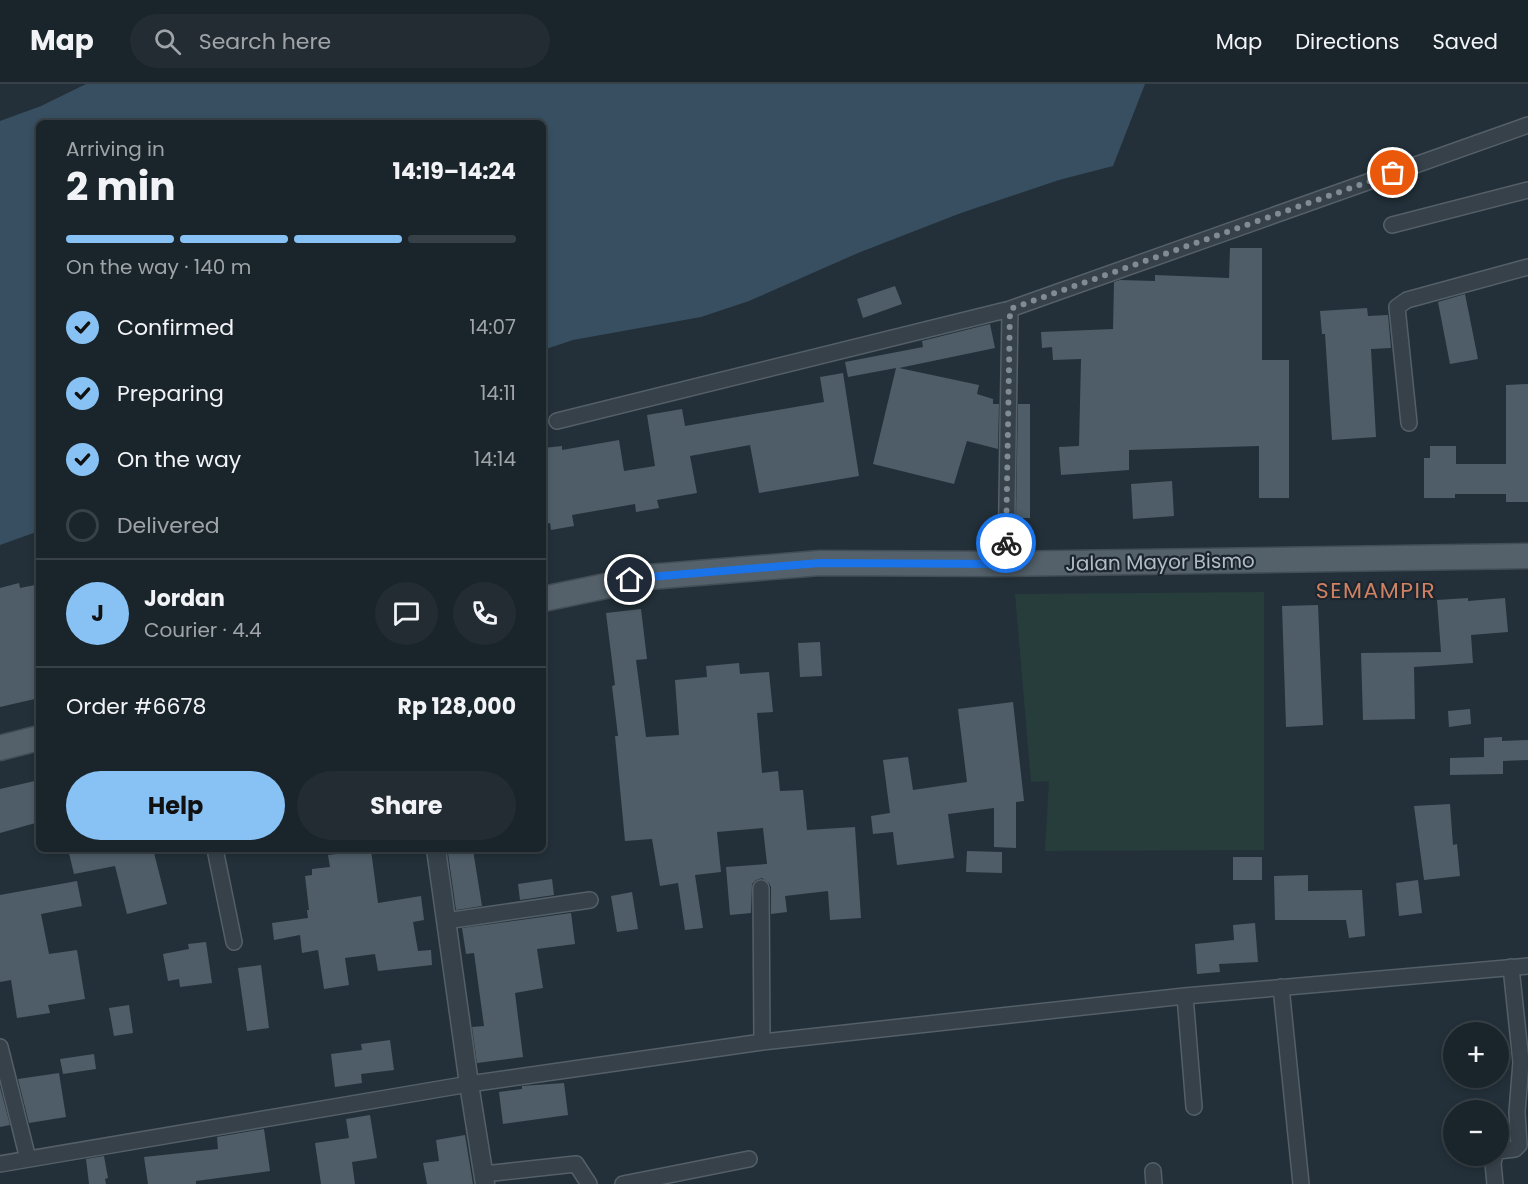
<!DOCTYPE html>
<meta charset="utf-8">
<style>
body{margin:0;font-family:Poppins,sans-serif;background:#232c33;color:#f1f3f6;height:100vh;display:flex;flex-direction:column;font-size:22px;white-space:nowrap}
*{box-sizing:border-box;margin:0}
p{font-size:20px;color:#9fa4a9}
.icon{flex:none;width:33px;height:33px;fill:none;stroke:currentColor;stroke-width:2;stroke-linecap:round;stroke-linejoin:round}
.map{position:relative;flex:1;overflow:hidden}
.details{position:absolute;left:36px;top:36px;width:510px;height:732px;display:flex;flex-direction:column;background:#1a242b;border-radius:9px;box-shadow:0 3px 9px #0003,0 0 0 2px #384147}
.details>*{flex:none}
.fabs{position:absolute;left:1443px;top:938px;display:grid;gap:12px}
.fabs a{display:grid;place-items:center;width:66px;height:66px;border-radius:50%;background:#1a242b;box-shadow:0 3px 9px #0003,0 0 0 2px #384147;font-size:30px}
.pin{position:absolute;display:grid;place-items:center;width:51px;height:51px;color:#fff;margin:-26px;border:3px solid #fff;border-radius:50%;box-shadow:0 2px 6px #0007}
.courier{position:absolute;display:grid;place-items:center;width:60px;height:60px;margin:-30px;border:4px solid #1a73e8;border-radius:50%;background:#fff;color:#222;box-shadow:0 2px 8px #0007}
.summary em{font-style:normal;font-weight:700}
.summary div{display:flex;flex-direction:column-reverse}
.summary{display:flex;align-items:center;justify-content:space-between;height:102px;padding:0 30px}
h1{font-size:39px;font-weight:700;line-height:45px}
.bar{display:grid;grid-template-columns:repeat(4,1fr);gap:9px 6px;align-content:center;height:72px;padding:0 30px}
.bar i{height:8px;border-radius:4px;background:#384147}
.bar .active{background:#88c2f4}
.bar p{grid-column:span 4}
.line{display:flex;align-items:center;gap:15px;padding:0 30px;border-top:2px solid #384147}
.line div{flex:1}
.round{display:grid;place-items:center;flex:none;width:63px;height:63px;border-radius:32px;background:#232c33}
ol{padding:0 30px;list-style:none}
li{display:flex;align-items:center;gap:18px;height:66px}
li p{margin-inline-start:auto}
li .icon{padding:6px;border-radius:50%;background:#88c2f4;color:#111;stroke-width:4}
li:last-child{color:#9fa4a9}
li i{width:33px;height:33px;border:3px solid #384147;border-radius:50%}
.primary-button{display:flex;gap:12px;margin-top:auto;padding:12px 30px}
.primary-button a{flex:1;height:69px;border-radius:36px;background:#88c2f4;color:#111;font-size:24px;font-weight:700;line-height:69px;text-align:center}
.primary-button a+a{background:#232c33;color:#f1f3f6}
header{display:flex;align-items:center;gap:36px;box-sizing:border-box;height:84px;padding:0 30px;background:#1a242b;border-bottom:2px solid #384147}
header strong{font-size:28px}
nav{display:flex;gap:33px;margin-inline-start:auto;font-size:21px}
.search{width:420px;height:54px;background:#232c33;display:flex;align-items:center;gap:15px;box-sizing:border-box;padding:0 21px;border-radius:33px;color:#9fa4a9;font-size:22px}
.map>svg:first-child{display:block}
</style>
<header>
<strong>Map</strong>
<div class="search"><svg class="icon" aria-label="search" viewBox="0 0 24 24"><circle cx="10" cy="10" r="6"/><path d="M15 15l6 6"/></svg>Search here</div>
<nav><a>Map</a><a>Directions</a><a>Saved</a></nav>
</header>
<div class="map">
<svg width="1528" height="1100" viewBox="0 0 1528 1100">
<rect width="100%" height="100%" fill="#233039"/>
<path fill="#263d3b" d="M 1264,508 L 1264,766 L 1045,767 L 1049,697 L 1031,698 L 1015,510 Z"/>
<path fill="#374f60" d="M 86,0 L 1145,0 L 1113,82 L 1059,96 L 961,129 L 858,169 L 749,217 L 701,233 L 573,256 L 543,266 L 543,39 L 39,39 L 39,447 L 0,461 L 0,37 L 41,22 Z"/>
<path fill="#4e5d68" d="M 1230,164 L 1262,164 L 1262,276 L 1289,276 L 1289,414 L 1259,414 L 1259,362 L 1129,366 L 1129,386 L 1061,391 L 1059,363 L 1079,362 L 1081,275 L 1053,276 L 1052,263 L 1042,264 L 1041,248 L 1113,245 L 1114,198 L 1120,196 L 1155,197 L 1155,191 L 1229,194 Z
M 895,202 L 902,220 L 863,234 L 857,215 Z
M 1465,210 L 1478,275 L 1450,280 L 1438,218 Z
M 1367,224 L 1368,232 L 1388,231 L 1391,264 L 1371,265 L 1376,353 L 1332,356 L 1325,250 L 1322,250 L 1320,227 Z
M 990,240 L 995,264 L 899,284 L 979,301 L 977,310 L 993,315 L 993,320 L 999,320 L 998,365 L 967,357 L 954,400 L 873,380 L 896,284 L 848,293 L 845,278 L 923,263 L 922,257 Z
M 843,289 L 859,392 L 759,409 L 750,361 L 690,372 L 697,409 L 657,416 L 659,424 L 636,428 L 635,420 L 572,431 L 574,442 L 551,446 L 550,439 L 543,440 L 543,364 L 562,362 L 562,366 L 619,356 L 624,387 L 655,382 L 647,331 L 682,325 L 685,342 L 824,318 L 820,293 Z
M 1528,300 L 1528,418 L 1506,418 L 1506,410 L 1455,410 L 1455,414 L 1424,414 L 1424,374 L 1430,374 L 1430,362 L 1456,362 L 1456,380 L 1506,380 L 1506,301 Z
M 1018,320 L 1030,320 L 1030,434 L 1016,434 Z
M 1172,397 L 1174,432 L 1133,435 L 1131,400 Z
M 19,499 L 20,504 L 35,501 L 39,525 L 39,614 L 0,623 L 0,504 Z
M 1468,514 L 1468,517 L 1505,514 L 1508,548 L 1471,551 L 1473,579 L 1414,583 L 1415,635 L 1363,636 L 1361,569 L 1441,568 L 1437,516 Z
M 1318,521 L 1323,641 L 1286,643 L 1282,522 Z
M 641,525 L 647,575 L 636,576 L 646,653 L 679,651 L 675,596 L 707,593 L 706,582 L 739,579 L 740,590 L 769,588 L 773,628 L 757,629 L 762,689 L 778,687 L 780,707 L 803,706 L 807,746 L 855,743 L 861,834 L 830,836 L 828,807 L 785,812 L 787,828 L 771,830 L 771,803 L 769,799 L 762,794 L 756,796 L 752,800 L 751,829 L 730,831 L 726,783 L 767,780 L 763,744 L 717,748 L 721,788 L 695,791 L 703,844 L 685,846 L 678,799 L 660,802 L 652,755 L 625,757 L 615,652 L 618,652 L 612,602 L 615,601 L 606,529 Z
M 820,558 L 822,592 L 800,593 L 798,559 Z
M 1013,618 L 1024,717 L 1016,718 L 1016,764 L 994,763 L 994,724 L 948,730 L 954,774 L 897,781 L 893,748 L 873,750 L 871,732 L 890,729 L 883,676 L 908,673 L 913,706 L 967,698 L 958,625 Z
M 1470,625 L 1471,640 L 1449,643 L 1448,627 Z
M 1502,653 L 1502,657 L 1528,656 L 1528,676 L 1503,677 L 1503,690 L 1450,691 L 1450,674 L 1484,673 L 1484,654 Z
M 39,696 L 39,738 L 0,749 L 0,705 Z
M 1450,720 L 1453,761 L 1457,760 L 1460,792 L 1424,796 L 1414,722 Z
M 68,765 L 153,765 L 167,820 L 127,830 L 115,782 L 74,790 Z
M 371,766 L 378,819 L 421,812 L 424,836 L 413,838 L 418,867 L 431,866 L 432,881 L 378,887 L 375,870 L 345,874 L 349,901 L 324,905 L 318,866 L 302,869 L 300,851 L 274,856 L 272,839 L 308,834 L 307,826 L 309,826 L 305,792 L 312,791 L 312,785 L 330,783 L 328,771 Z
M 473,766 L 482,822 L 456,826 L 448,769 Z
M 967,767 L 1002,768 L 1002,789 L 966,788 Z
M 1233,773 L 1262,773 L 1262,796 L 1233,796 Z
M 1308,791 L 1308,807 L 1362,806 L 1365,852 L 1349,854 L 1346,836 L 1275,836 L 1274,792 Z
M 552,795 L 554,811 L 520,816 L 518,800 Z
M 1418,796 L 1422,829 L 1399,832 L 1396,799 Z
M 77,797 L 82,822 L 41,830 L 49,870 L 77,866 L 85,915 L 48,921 L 50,929 L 17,934 L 11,896 L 0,898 L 0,811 Z
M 632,808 L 638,845 L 617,848 L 611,812 Z
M 571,829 L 575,860 L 537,865 L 543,904 L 515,909 L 523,973 L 477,979 L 472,943 L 484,942 L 474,869 L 466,870 L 462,844 Z
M 1255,839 L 1258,878 L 1219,880 L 1220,888 L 1197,890 L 1195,860 L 1234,856 L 1233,841 Z
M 206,858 L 212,899 L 180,903 L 179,895 L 168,897 L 163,870 L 189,865 L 188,860 Z
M 261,881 L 269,944 L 247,947 L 238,884 Z
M 129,921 L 133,949 L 114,952 L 109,924 Z
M 390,956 L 394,986 L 361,990 L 362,999 L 335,1003 L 331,970 L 362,966 L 361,960 Z
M 94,970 L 96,985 L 63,990 L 60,975 Z
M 59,989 L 66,1033 L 29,1039 L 18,995 Z
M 564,999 L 568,1031 L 503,1040 L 499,1008 L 522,1005 L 522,1002 Z
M 0,1003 L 10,1041 L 0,1043 Z
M 370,1031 L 377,1074 L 352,1078 L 355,1100 L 321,1100 L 315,1059 L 349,1054 L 346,1035 Z
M 264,1045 L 270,1087 L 196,1097 L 196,1100 L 148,1100 L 144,1073 L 218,1065 L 217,1053 Z
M 465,1051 L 473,1100 L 427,1100 L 423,1079 L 439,1077 L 436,1056 Z
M 104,1072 L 108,1094 L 105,1095 L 106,1100 L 89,1100 L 86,1075 Z"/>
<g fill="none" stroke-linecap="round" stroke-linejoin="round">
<defs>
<path id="minor" d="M 1392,141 L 1528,106
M 557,337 L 1010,225 L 1528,41
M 1409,339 L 1397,223 L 1407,216 L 1528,183
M 1006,480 L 1010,225
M 215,765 L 234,858
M 761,804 L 762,958
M 446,837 L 590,816
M 1281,903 L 1301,1100
M 1185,912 L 1194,1023
M 0,963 L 28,1075
M 1498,1067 L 1515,1065 L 1519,1061 L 1517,1028 L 1521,978 L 1511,883
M 1495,1071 L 1493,1079 L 1495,1100
M 0,1080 L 469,1000 L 762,958 L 1185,912 L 1528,882
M 1153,1087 L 1154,1100
M 484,1090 L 576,1080 L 589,1100
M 623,1100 L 749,1075"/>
<path id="tertiary" d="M 436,765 L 469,1000 L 485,1100"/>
<path id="primary" d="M 543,515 L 649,493 L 820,479 L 1006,480 L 1528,472
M 0,664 L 39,654"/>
</defs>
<use href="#minor" stroke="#545f68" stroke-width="18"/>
<use href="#tertiary" stroke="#545f68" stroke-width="21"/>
<use href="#primary" stroke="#434d56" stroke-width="27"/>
<use href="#minor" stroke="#36414a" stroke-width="15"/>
<use href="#tertiary" stroke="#36414a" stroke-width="18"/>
<use href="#primary" stroke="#54616a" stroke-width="24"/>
</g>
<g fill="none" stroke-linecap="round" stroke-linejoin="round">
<path stroke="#7f8b95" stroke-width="6" stroke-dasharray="0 10.8" d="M 1006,459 L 1010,225 L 1393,89"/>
<path stroke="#1a73e8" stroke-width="8" d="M 630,496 L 649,493 L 820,479 L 1006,480 L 1006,459"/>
</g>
<g text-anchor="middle" stroke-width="4.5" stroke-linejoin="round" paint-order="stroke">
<g font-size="20" fill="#b1bcc6" stroke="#1c262f">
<text transform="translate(1160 478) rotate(-1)" y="7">Jalan Mayor Bismo</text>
</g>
<g font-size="22" letter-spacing="1.5" fill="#d08162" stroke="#1c262f">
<text x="1376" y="514">SEMAMPIR</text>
</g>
</g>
</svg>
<div class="fabs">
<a>+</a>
<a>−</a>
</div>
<div class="pin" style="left:1393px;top:89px;background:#ea580c"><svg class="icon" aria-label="bag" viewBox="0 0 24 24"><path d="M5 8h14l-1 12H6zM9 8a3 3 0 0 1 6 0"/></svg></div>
<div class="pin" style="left:630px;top:496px;background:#1f2937"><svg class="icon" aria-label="home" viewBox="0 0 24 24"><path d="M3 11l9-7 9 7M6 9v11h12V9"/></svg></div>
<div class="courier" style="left:1006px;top:459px"><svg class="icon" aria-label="bike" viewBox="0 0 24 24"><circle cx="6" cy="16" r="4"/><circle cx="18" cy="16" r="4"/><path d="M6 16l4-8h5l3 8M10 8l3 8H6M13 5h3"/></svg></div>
<section class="details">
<div class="summary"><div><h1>2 min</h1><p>Arriving in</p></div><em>14:19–14:24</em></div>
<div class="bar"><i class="active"></i><i class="active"></i><i class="active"></i><i></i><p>On the way · 140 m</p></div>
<ol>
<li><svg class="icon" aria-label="check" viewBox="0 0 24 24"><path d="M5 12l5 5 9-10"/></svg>Confirmed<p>14:07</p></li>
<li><svg class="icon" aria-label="check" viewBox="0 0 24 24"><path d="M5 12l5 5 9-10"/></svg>Preparing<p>14:11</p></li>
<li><svg class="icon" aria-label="check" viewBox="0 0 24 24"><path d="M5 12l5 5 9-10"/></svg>On the way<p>14:14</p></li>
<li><i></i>Delivered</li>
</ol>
<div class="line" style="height:108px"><b class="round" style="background:#88c2f4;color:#111">J</b><div><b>Jordan</b><p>Courier · 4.4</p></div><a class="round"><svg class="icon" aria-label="chat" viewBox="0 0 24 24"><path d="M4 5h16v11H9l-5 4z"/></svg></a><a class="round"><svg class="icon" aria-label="phone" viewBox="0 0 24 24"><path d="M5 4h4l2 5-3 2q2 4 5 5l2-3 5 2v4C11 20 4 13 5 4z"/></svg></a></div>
<div class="line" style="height:78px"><div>Order #6678</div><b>Rp 128,000</b></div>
<div class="primary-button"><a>Help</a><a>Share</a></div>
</section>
</div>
